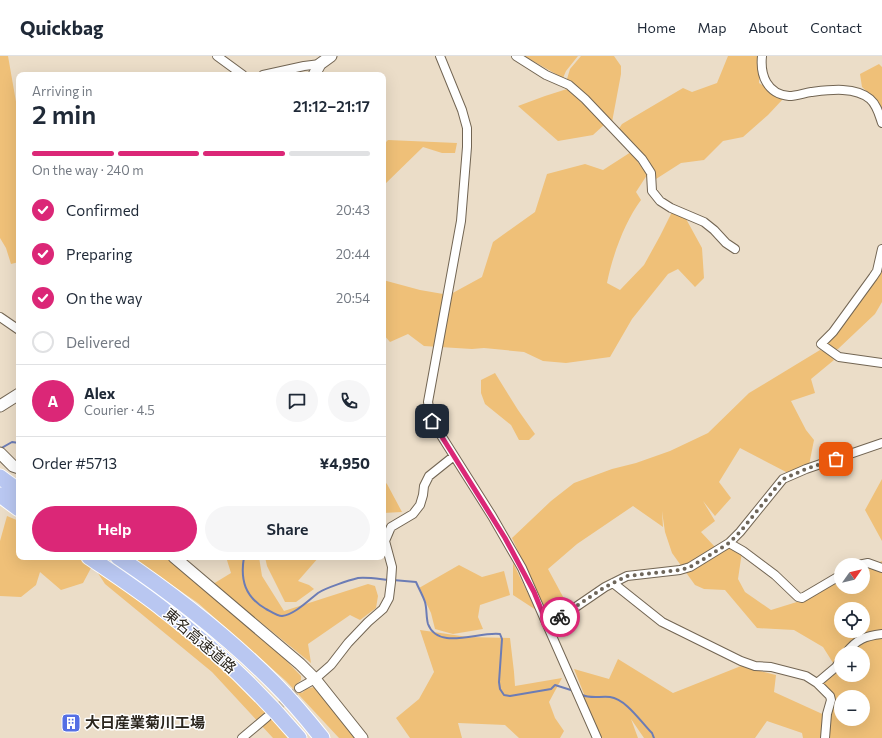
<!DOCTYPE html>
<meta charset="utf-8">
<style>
body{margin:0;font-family:Commissioner,"Noto Sans JP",sans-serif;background:#f6f6f7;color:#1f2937;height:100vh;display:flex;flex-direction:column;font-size:15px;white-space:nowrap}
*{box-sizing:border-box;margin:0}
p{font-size:13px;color:#747a83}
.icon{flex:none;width:22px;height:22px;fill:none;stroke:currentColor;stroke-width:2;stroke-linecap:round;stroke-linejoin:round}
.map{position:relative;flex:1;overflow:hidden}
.side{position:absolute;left:16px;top:16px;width:370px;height:488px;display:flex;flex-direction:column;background:#fff;border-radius:8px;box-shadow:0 4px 16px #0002}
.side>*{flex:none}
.needle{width:26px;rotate:56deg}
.buttons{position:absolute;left:834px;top:502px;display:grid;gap:8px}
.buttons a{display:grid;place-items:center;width:36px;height:36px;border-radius:50%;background:#fff;box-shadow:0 4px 16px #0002;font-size:20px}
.pin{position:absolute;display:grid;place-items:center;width:34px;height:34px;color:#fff;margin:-17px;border-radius:8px;box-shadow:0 2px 6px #0006}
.courier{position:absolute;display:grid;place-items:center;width:40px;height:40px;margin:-20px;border:3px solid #db2777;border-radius:50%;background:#fff;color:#222;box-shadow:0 1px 5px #0007}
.overview em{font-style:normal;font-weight:600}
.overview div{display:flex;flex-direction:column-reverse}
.overview{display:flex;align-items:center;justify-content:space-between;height:68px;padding:0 16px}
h1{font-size:26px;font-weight:600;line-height:30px}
.bar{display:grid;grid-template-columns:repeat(4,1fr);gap:6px 4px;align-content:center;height:48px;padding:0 16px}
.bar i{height:5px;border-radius:3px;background:#e0e1e3}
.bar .on{background:#db2777}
.bar p{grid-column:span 4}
.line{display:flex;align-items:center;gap:10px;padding:0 16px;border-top:1px solid #e0e1e3}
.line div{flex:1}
.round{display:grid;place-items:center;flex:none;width:42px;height:42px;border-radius:21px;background:#f6f6f7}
ol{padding:0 16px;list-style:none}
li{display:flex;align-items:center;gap:12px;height:44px}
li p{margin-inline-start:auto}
li .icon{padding:4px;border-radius:50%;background:#db2777;color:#fff;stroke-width:4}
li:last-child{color:#747a83}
li i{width:22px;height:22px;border:2px solid #e0e1e3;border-radius:50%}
.button{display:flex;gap:8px;margin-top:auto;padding:8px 16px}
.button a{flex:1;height:46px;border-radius:24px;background:#db2777;color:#fff;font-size:16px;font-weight:600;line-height:46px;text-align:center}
.button a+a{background:#f6f6f7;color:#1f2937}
header{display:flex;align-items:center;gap:24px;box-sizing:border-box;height:56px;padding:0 20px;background:#fff;border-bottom:1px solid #e0e1e3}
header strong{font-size:19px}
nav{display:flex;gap:22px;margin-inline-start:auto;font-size:14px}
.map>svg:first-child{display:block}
</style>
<header>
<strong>Quickbag</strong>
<nav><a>Home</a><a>Map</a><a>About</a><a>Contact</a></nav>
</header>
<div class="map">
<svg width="882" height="682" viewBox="0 0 882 682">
<rect width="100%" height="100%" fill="#ebddc8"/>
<path fill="#efc078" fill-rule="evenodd" d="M 0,0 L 8,0 L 19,63 L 19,206 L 11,208 L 6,192 L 0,182 Z
M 524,0 L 578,0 L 566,15 L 563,22 Z
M 581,0 L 614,0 L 621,10 L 621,18 L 612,66 L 593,45 L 567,23 L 570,13 Z
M 728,0 L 760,0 L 759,27 L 783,43 L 768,59 L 743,81 L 723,85 L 704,104 L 681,107 L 656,123 L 649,110 L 649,105 L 618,74 L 622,68 L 683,32 L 692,36 L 717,27 Z
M 879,8 L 882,11 L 882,59 L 875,43 L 862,31 L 860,18 Z
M 567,33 L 605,68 L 593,79 L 558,85 L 518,50 L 545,40 Z
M 388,84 L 457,87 L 455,97 L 442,97 L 423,91 L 383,130 L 383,89 Z
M 631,96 L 647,119 L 636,136 L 641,144 C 625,165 612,201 607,227 L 620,234 L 644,209 L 660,180 L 672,156 L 685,161 L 702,192 L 704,222 L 695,231 L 678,213 L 668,218 L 632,263 L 610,301 L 566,307 L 543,305 L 524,296 L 484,292 L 472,293 L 424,290 L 408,278 L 390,286 L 383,278 L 383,224 L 420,234 L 449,239 L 482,221 L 493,186 L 535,156 L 547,118 L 585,108 L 603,114 Z
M 882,211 L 882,246 L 875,258 L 838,293 L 833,294 L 827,289 L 880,219 Z
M 820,294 L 828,297 L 834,304 L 811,323 L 815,337 L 791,345 L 806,374 L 814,384 L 809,409 L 788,417 L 740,392 L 719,426 L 731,442 L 715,460 L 703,445 L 715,465 L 701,476 L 715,491 L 732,479 L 742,496 L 738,523 L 745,536 L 771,554 L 800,545 L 841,524 L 841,531 L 863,531 L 863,514 L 882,505 L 882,682 L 803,682 L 802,677 L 767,665 L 755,682 L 644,682 L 631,663 L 638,682 L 598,682 L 594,665 L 584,644 L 584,638 L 574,613 L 609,623 L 618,603 L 673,637 L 741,610 L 776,619 L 774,636 L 829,661 L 835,642 L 823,628 L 835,610 L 823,591 L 794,574 L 757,572 L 725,534 L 704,533 L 695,529 L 672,497 L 665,476 L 662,455 L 663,471 L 633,450 L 577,488 L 548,513 L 568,550 L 550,564 L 512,482 L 551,445 L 574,427 L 612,413 L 636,407 L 670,395 L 708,377 L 749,337 ZM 841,553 L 863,553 L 863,575 L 841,575 ZM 841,597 L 863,597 L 863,619 L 841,619 ZM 841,641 L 863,641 L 863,663 L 841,663 Z
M 495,317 L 518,354 L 535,378 L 529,384 L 519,384 L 511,369 L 485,348 L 481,337 L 481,324 Z
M 882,423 L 882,485 L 865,454 Z
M 383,424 L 387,428 L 402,456 L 383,457 Z
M 7,460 L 19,465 L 19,501 L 77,501 L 91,512 L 83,527 L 61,534 L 40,516 L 36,529 L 21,541 L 0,540 L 0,485 Z
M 131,501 L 166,501 L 274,592 L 301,620 L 301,624 L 295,630 L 302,637 L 306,633 L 314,631 L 356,682 L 339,682 L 286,625 L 198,547 Z
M 226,501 L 259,501 L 262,520 L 284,555 L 368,528 L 375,530 L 378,540 L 376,552 L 360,564 L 350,559 L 308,588 L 311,607 L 213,528 L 231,517 Z
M 265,501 L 319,501 L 298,525 L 309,529 L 314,533 L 296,546 L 285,546 L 267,510 Z
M 513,507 L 536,554 L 513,539 Z
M 459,509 L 482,521 L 504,515 L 510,539 L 480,549 L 478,561 L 483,573 L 453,578 L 435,573 L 431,557 L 419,532 Z
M 94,511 L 180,573 L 257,642 L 293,682 L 273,682 L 212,616 L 105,528 Z
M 420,574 L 468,581 L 510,582 L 514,616 L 515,630 L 562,622 L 549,646 L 555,662 L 564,675 L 560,682 L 519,682 L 505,669 L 458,667 L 462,682 L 410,682 L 396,662 L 419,643 L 434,616 Z"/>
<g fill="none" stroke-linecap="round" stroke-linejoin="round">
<path stroke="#6c7cb5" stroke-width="2" d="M 0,393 L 12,386 L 19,387
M 244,501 C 240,524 245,541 266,553 C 270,555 277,560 282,560 C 294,559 309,544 318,537 C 325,532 350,524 358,522 C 367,521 379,523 389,524
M 393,524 L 416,526 C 419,533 423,540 425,546 C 427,553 426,561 428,568 C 438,595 479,575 500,578 L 502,583 L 499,626 L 500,633 L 504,639 L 510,640 L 551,633 L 555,629 L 574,635
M 582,639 C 591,643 600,640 610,641 C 626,643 641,666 652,677 L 654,682"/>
<path stroke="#c5b8a6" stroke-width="8" stroke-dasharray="8 4" stroke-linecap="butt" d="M 272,657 L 299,632"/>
<defs>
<path id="street" d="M 217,0 L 243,19
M 440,0 L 462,54 L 467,72 L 467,91 L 461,165 L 428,346 L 432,365 L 492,460 L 522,512 L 597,682
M 516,0 L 546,19 L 569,29 L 585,43 L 642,103 L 651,117 L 652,135 L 660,145 L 671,152 L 704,166 L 714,174 L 726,187 L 735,193
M 762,0 C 760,19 767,38 789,40 C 796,40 804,37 811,36 C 828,34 855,30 870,43 C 877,49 879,58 882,67
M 263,19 L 304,10 L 320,8
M 882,193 L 877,215 L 873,221 L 833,276 L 821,288 L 839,301 L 882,307
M 0,261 L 19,274
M 729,487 L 743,495 L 775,519 L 798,541 L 802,542 L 841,519
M 858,509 L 868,507 L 882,512
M 613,527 L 662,566 L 741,605 L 755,610 L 771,611 L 806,620 L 817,627 L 830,640 L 831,644 L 827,658 L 825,682
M 548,570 L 605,531 L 627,520 L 680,514 L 690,511 L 729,487 L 740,476 L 783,423 L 806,413 L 882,387
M 846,597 C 857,583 865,580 882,578
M 817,627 L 836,611 L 841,604
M 299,632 L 315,623 L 331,609 L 348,587 L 368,566 L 383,553 L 389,542 L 391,526 L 392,511 L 385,485 L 391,471 L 413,458 L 420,449 L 423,439 L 424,430 L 429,420 L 454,400
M 242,682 L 267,661"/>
<path id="secondary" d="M 314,19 L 320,8 L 331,0
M 0,350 L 19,338
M 0,397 L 13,410 L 19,412
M 174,501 L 300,608 L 315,623 L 362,682"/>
<path id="highway" d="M 0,421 L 19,435
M 0,439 L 19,453
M 89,501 C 114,518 140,535 164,554 C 213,591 259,635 299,682
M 118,501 C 173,538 227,580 274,627 C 291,644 307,663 322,682"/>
</defs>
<use href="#street" stroke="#726553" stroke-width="10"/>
<use href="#secondary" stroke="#726553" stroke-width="13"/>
<use href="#highway" stroke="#fff" stroke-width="17"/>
<use href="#street" stroke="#fff" stroke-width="8"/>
<use href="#secondary" stroke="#fff" stroke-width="11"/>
<use href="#highway" stroke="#b9c7f1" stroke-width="15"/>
</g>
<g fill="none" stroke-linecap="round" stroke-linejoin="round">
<path stroke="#6e665a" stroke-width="4" stroke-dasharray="0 7.2" d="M 560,561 L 605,531 L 627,520 L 680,514 L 690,511 L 702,504 L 729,487 L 740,476 L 783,423 L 806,413 L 836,403"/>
<path stroke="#db2777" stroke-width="5" d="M 432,365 L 505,482 L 534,536 L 548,570 L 560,561"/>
</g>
<defs>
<symbol id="building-square" viewBox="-11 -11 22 22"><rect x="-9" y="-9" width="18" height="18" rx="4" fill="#556fe4" stroke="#fff"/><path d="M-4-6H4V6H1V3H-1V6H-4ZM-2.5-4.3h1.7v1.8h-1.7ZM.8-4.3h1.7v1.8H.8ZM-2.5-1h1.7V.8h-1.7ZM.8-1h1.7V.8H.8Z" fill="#fff"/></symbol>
</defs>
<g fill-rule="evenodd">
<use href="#building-square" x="60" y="656" width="22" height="22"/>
</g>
<g text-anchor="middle" stroke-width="3" stroke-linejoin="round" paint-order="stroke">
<g font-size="15" fill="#2b261e" stroke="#fff">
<text transform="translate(200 585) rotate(41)" y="5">東名高速道路</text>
</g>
<g font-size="15" font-weight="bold" fill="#2b261e" stroke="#fff" text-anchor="start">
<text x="85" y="672">大日産業菊川工場</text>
</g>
</g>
</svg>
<div class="buttons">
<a><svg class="needle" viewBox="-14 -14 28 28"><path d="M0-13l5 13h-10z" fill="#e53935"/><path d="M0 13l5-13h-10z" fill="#747a83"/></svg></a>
<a><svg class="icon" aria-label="locate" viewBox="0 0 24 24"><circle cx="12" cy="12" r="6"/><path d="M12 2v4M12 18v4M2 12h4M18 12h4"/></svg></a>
<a>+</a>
<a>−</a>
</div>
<div class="pin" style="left:836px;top:403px;background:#ea580c"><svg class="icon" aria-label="bag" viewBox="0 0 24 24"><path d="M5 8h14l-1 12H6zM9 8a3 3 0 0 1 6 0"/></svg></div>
<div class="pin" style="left:432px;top:365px;background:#1f2937"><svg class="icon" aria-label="home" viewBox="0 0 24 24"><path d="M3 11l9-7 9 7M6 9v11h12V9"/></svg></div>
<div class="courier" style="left:560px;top:561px"><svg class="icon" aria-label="bike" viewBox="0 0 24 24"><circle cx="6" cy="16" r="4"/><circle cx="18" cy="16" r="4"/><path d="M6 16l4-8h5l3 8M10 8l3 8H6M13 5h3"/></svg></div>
<section class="side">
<div class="overview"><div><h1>2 min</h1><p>Arriving in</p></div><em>21:12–21:17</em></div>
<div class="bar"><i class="on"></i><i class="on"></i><i class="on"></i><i></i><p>On the way · 240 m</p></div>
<ol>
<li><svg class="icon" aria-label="check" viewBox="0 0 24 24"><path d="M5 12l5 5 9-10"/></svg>Confirmed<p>20:43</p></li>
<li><svg class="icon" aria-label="check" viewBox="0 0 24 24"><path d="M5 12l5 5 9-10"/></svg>Preparing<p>20:44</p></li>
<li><svg class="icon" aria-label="check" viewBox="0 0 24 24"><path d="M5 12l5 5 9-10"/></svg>On the way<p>20:54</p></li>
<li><i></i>Delivered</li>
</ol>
<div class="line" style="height:72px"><b class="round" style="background:#db2777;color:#fff">A</b><div><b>Alex</b><p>Courier · 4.5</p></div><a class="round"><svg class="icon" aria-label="chat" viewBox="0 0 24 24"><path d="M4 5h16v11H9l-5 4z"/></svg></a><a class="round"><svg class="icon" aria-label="phone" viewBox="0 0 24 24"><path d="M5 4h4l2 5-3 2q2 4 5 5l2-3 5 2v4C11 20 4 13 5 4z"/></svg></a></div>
<div class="line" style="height:52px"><div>Order #5713</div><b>¥4,950</b></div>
<div class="button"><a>Help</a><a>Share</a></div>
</section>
</div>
